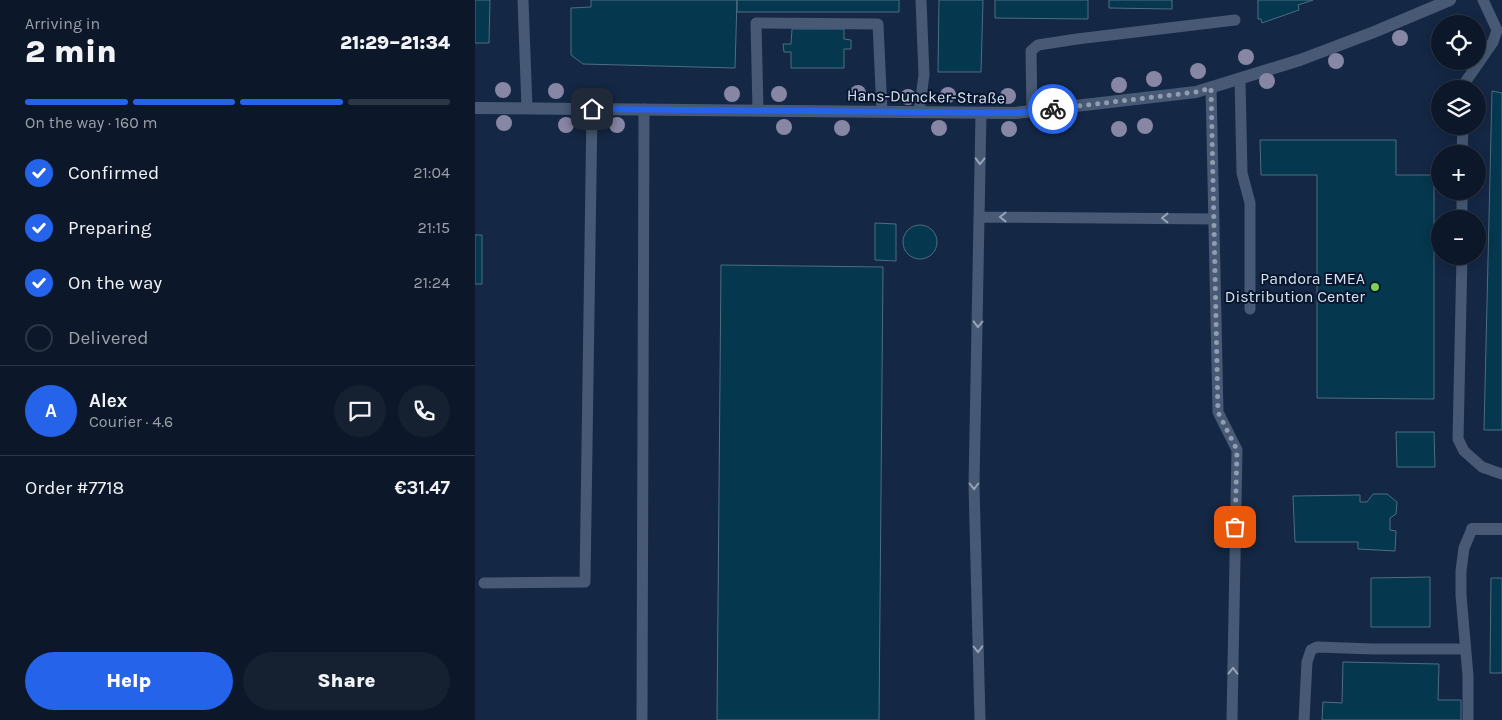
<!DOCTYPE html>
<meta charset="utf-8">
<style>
body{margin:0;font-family:Karla,sans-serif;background:#152131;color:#f1f3f6;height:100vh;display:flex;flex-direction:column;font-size:19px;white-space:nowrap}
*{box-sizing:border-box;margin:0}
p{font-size:16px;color:#9aa0a8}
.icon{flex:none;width:28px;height:28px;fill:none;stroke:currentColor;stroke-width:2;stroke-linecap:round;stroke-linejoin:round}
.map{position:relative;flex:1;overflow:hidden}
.side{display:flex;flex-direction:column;background:#0c1829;width:475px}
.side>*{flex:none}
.buttons{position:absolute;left:956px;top:15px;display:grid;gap:10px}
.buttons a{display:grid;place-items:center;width:55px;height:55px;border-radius:50%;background:#0c1829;box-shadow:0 2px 12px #0003,0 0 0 1px #2c3746;font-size:25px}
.pin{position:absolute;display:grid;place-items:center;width:42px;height:42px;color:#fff;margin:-21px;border-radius:10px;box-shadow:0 2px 8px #0006}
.courier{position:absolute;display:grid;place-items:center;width:50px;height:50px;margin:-25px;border:4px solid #2563eb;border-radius:50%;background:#fff;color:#222;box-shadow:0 1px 6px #0007}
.head em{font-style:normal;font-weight:800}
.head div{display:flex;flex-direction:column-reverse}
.head{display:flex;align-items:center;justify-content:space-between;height:85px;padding:0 25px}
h1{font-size:32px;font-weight:800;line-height:38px}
.bar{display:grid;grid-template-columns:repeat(4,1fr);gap:8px 5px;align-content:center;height:60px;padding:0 25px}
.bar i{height:6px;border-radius:4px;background:#2c3746}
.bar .active{background:#2563eb}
.bar p{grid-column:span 4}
.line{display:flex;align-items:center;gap:12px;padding:0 25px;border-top:1px solid #2c3746}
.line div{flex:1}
.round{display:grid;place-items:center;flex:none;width:52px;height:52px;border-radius:26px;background:#152131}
ol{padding:0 25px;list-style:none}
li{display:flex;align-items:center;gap:15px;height:55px}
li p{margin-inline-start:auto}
li .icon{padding:5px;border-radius:50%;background:#2563eb;color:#fff;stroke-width:4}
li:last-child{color:#9aa0a8}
li i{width:28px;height:28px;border:2px solid #2c3746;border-radius:50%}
.cta{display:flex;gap:10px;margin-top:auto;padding:10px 25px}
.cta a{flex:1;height:58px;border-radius:30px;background:#2563eb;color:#fff;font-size:20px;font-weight:800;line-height:58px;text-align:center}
.cta a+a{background:#152131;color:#f1f3f6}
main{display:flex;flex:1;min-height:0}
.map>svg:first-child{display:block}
</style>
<main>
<section class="side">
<div class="head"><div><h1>2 min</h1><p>Arriving in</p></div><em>21:29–21:34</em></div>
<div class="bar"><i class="active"></i><i class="active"></i><i class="active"></i><i></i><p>On the way · 160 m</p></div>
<ol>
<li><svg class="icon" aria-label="check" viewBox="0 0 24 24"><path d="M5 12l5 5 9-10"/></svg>Confirmed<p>21:04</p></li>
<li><svg class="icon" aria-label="check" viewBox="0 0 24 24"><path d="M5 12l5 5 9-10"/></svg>Preparing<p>21:15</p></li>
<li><svg class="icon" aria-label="check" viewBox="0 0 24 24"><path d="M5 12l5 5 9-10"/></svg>On the way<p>21:24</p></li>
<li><i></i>Delivered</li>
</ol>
<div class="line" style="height:90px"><b class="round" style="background:#2563eb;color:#fff">A</b><div><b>Alex</b><p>Courier · 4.6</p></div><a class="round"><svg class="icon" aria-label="chat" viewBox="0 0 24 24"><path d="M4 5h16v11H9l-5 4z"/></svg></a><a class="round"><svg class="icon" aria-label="phone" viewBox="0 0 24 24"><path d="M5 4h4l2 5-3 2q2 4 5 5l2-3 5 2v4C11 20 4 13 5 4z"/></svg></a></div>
<div class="line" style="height:65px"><div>Order #7718</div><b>€31.47</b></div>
<div class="cta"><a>Help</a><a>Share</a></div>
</section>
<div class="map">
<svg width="1027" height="720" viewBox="0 0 1027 720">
<rect width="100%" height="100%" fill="#102037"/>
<path fill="#142744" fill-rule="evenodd" d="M 0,0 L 1027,0 L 1027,720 L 0,720 ZM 965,24 L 1002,24 L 1002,61 L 965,61 ZM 965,89 L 1002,89 L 1002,126 L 965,126 ZM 965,154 L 1002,154 L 1002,191 L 965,191 ZM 965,219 L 1002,219 L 1002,256 L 965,256 Z"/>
<path fill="#05374e" stroke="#4d6e82" d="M 0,0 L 15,0 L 14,43 L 0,43 Z
M 116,0 L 262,0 L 260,68 L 108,64 L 96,55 L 96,8 L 116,7 Z
M 262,0 L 424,0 L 424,12 L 262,12 Z
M 464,0 L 508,0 L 506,72 L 463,72 Z
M 520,0 L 613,0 L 613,19 L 520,18 Z
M 634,0 L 697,0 L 697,9 L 634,8 Z
M 783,0 L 838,0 L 823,5 L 824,10 L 787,23 L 786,19 L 783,19 Z
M 317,29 L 369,29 L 369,39 L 376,40 L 376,49 L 369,49 L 369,68 L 316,68 L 316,52 L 309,52 L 308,44 L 316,44 Z
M 1017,91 L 1027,93 L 1027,430 L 1009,430 Z
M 785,140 L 921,140 L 921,175 L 959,175 L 959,399 L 842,398 L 842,175 L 786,175 Z
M 400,223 L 421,224 L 421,261 L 400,260 Z
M428 242a17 17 0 1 1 34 0a17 17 0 1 1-34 0Z
M 0,235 L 7,235 L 7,284 L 0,284 Z
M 246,265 L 408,267 L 404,720 L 242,720 Z
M 921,432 L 959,432 L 960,467 L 922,467 Z
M 898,494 L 912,494 L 922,502 L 921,514 L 915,518 L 915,530 L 921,531 L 920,551 L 883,549 L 883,542 L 820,542 L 818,496 L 885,495 L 885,502 L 892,502 Z
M 955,577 L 955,627 L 896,627 L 896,578 Z
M 1016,578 L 1027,578 L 1027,673 L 1015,673 Z
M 868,662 L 964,664 L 963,700 L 986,700 L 986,720 L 847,720 L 848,702 L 867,703 Z"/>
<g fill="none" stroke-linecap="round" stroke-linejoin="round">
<path stroke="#475974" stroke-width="11" d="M 48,0 L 52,108
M 765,79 L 767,173 L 775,203 L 775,309
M 736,87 L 743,412 L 762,450 L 757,720
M 989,89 L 991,81 L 1018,42 L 1022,30 L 1008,0
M 283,110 L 281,23 L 403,24 L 407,112
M 557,111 L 556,51 L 563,45 L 602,39 L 760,20
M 444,112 L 449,75 L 446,0
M 987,154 L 988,126
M 504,217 L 739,219
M 987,219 L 987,191
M 987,256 L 983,439 L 989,451 L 1007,467 L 1027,474
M 9,583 L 110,582 L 117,109
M 167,720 L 169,109
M 505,720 L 499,485 L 506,113
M 829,720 L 832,662 L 836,650 L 842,647 L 898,649 L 990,649
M 993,720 L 993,676 L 986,595 L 986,571 L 989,548 L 997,529"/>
<path stroke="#475974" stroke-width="12" d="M 0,108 L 540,113 L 721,92 L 825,60 L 899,32 L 975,0
M 997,529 L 1027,529"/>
</g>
<g fill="#8886a5">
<circle cx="925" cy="38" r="8"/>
<circle cx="771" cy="57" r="8"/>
<circle cx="861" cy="61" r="8"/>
<circle cx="723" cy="71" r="8"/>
<circle cx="679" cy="79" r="8"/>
<circle cx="792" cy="81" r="8"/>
<circle cx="644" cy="85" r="8"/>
<circle cx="28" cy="90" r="8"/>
<circle cx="81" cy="91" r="8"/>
<circle cx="383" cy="93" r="8"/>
<circle cx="257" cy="94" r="8"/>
<circle cx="304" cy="94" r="8"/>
<circle cx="473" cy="95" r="8"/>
<circle cx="577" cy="95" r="8"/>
<circle cx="533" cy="96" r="8"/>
<circle cx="433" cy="97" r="8"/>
<circle cx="29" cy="123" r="8"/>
<circle cx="91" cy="125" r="8"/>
<circle cx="142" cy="125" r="8"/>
<circle cx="670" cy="126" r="8"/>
<circle cx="309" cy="127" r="8"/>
<circle cx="367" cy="128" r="8"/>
<circle cx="464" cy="128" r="8"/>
<circle cx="534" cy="129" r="8"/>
<circle cx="644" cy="129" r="8"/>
</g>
<defs><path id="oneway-chevron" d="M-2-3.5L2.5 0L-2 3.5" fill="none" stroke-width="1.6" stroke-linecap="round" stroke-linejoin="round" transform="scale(1.25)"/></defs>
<g stroke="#95a3b8">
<use href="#oneway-chevron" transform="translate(505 161) rotate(91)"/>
<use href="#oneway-chevron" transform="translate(528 217) rotate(-180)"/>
<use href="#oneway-chevron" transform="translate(690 218) rotate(-180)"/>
<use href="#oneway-chevron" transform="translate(503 324) rotate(91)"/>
<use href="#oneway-chevron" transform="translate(499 486) rotate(90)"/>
<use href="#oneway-chevron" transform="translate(503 649) rotate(89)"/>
<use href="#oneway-chevron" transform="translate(758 671) rotate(-89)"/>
</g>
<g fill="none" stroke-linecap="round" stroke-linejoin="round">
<path stroke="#909daf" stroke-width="5" stroke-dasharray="0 9" d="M 578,109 L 721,92 L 736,88 L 743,412 L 762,450 L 760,527"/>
<path stroke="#2563eb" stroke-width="6" d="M 117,109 L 540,113 L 578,109"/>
</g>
<circle fill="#78d258" stroke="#08162d" stroke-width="2" cx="900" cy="287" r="5"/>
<g text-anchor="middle" stroke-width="4" stroke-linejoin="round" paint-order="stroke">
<g font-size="16" fill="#d5e0f0" stroke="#08162d">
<text transform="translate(451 96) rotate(1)" y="6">Hans-Duncker-Straße</text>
</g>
<g font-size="16" fill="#d5e0f0" stroke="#08162d" text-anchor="end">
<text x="890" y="284">Pandora EMEA<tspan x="890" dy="18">Distribution Center</tspan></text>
</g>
</g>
</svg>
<div class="buttons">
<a><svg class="icon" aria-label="locate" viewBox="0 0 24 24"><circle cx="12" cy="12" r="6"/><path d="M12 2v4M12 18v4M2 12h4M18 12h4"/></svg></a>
<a><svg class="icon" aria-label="layers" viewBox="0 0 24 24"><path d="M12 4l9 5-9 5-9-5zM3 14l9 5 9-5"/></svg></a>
<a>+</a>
<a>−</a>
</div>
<div class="pin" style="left:760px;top:527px;background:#ea580c"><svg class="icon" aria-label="bag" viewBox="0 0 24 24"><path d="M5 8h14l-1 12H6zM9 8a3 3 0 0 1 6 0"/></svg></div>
<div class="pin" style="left:117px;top:109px;background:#1f2937"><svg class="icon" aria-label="home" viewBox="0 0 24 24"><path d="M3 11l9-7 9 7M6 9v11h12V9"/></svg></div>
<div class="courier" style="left:578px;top:109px"><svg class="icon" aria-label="bike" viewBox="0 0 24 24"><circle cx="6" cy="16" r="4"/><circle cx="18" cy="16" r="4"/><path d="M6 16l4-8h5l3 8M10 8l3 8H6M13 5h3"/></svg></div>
</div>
</main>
